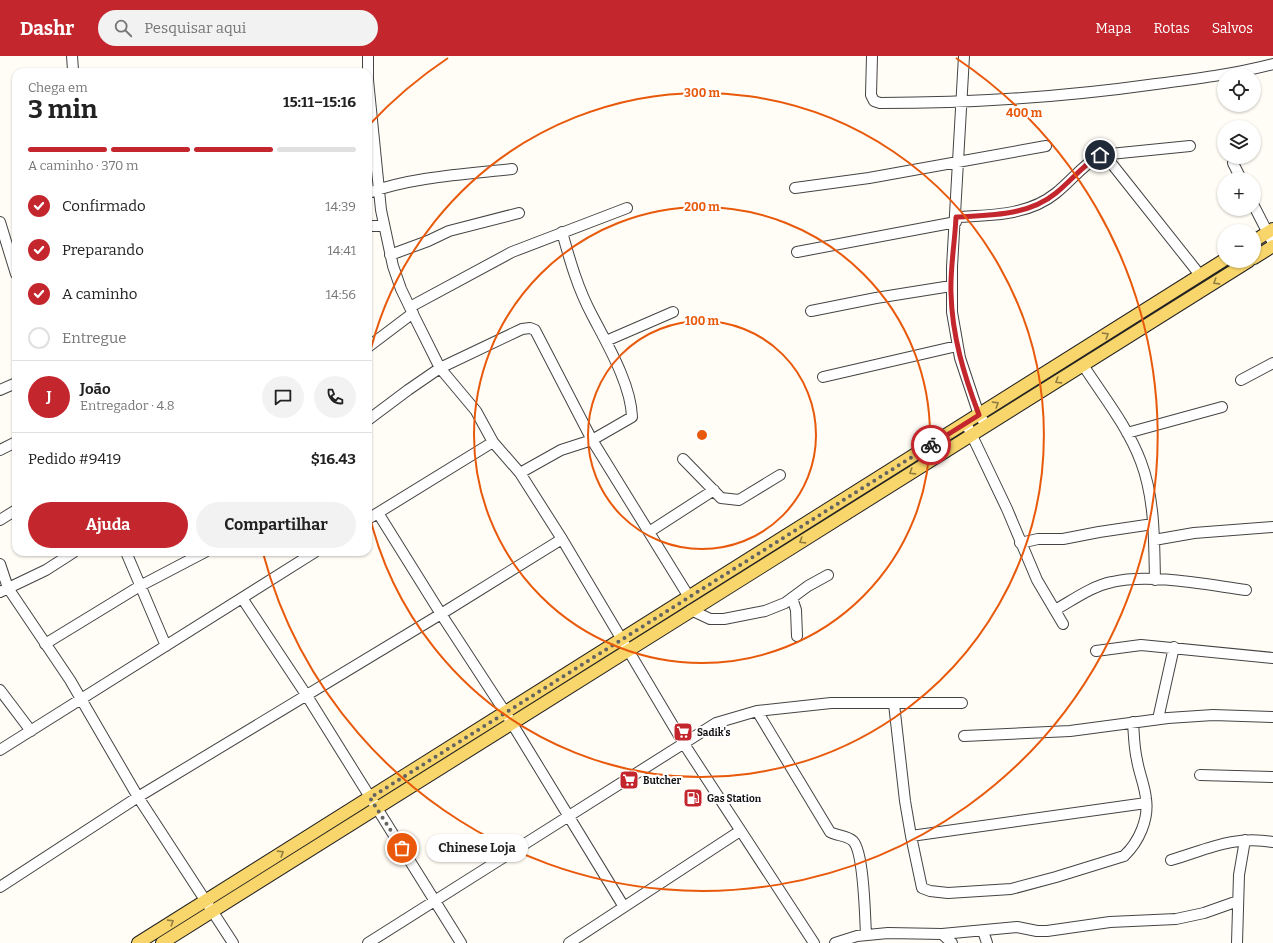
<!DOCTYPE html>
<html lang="pt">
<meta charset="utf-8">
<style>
body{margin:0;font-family:Bitter,serif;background:#f2f2f2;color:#222;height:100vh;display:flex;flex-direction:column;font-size:15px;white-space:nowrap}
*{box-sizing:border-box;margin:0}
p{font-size:13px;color:#767676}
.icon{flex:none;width:22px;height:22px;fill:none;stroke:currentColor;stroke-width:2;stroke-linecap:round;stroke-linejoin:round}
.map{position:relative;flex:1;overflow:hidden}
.details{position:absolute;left:12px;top:12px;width:360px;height:488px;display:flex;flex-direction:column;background:#fff;border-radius:12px;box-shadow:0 1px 3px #0004}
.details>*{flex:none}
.controls{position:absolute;left:1217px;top:12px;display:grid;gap:8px}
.controls a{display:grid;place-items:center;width:44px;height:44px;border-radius:50%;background:#fff;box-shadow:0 1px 3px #0004;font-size:20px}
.pin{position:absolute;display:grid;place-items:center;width:34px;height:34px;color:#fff;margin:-17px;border:2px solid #fff;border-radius:50%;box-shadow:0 1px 4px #0007}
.courier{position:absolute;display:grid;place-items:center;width:40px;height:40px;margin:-20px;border:3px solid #c4262e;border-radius:50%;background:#fff;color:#222;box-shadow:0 1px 5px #0007}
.bubble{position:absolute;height:28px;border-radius:14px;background:#fff;box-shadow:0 1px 3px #0004;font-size:13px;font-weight:700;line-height:28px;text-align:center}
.head em{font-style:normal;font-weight:700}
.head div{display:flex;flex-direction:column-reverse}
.head{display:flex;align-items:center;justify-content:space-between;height:68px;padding:0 16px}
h1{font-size:26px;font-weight:700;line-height:30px}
.bar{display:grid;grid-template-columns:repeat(4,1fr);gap:6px 4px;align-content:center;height:48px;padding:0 16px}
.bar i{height:5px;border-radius:3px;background:#e0e0e0}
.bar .active{background:#c4262e}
.bar p{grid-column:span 4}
.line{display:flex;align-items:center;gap:10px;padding:0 16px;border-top:1px solid #e0e0e0}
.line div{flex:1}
.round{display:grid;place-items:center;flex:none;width:42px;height:42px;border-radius:21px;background:#f2f2f2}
ol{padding:0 16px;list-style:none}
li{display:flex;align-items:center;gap:12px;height:44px}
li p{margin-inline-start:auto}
li .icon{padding:4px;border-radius:50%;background:#c4262e;color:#fff;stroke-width:4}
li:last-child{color:#767676}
li i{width:22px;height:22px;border:2px solid #e0e0e0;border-radius:50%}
.cta{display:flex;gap:8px;margin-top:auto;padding:8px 16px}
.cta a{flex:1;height:46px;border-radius:24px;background:#c4262e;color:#fff;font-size:16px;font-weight:700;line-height:46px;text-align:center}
.cta a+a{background:#f2f2f2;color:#222}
header{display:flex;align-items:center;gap:24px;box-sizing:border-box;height:56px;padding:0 20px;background:#c4262e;color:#fff}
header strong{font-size:19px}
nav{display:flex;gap:22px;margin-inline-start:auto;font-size:14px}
.search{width:280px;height:36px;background:#f2f2f2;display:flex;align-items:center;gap:10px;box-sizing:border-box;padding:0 14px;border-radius:22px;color:#767676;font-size:15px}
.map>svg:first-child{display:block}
</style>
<header>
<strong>Dashr</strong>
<div class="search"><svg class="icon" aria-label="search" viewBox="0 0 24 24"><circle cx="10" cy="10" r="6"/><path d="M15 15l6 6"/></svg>Pesquisar aqui</div>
<nav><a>Mapa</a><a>Rotas</a><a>Salvos</a></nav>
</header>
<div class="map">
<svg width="1273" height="887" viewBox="0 0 1273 887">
<rect width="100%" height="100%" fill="#fffdf5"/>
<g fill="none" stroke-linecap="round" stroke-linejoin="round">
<defs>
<path id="minor" d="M 72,0 L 73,14
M 368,0 L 368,24 L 381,154 L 393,210 L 401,233 L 415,262 L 440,312 L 476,355 L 493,386 L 520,417 L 562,483 L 684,688 L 814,887
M 872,0 L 871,39 L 874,45 L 880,47 C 973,47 1064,41 1156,28 C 1196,23 1234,18 1273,8
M 964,0 L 952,211 L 952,256 L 960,302 L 979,359 L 987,370
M 1104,98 L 1200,219
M 1233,107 L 1241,123
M 795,132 L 869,122 L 1046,90
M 368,137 C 411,121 466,118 512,113
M 1254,150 L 1273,187
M 956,161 C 990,159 1028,160 1056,137 C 1071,125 1083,109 1100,99 L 1190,90
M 0,166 L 16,218
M 368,170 L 384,170
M 797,196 L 956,166
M 390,199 L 428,185 L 449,175 L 519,157
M 410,251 L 512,196 L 627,152
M 811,255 L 876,242 L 951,230
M 606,285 L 673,256
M 368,291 L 413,257
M 1083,309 C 1103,340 1128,371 1141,406 C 1155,443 1154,484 1155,524
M 823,321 L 957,290
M 1241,324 L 1273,307
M 0,334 L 16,327
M 368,364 L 408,334 L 440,312 L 522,273 L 530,272 L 535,274 L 592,384 L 689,541
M 966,367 L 1007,453 L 1037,524 L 1063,568
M 1127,377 L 1222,351
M 0,394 L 16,386
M 683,403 L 721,442 L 739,444 L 780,419
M 520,417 L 561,394 L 592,384 L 632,361 C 631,328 607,288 592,259 C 578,233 570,205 562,176
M 378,457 L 441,558 L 505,656 L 624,851
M 368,463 L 493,386
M 0,464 L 16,454
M 649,476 L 714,434
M 1154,484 L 1194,477 L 1273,471
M 1020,487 L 1038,483 L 1063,483 L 1099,476 L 1153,468
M 126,496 L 166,590
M 0,508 L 8,532 L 70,624 L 138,741 L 233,887
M 0,536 L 46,514 L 74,496
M 242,542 L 307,640 L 461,887
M 792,542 L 796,554 L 797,580
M 691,554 L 710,563 L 724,563 L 765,555 L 785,547 L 808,530 L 828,519
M 1055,554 C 1073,544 1092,530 1112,526 C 1150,517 1208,529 1246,534
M 45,588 L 140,530 L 205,496
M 1096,595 L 1141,589 L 1273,602
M 0,634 L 31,675
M 894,648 L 905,745 L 911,780 L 922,832 L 930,835 L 948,837 L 1011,833 L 1056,821 L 1124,800 C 1139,786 1149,763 1146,743 C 1145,730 1139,717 1137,704 C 1134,692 1134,679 1133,666
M 757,655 L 830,776 C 837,780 847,779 853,785 C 864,796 865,861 866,879
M 1158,663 L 1174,591
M 964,680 L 1070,675 L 1168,662 L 1213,659 L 1273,661
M 0,694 L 315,496
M 1200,719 L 1273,721
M 911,780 L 1146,747
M 1171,804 C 1208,793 1234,779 1273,786
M 0,831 L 138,741 L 441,558 L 562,483
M 983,875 L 987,887
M 942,878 L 952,887
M 368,887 L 716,667 L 757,655 L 831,647 L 962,647
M 569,887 L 740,775
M 835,887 L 857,880 L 888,877 L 942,878 L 1017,871 L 1037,875 L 1047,875 L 1110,866 L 1176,863 L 1204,857 L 1238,845
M 1237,887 L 1239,819 L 1245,784"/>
<path id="major" d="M 1254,185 L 1273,173
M 1254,202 L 1273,190
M 138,887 L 1224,204
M 162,887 L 1249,205"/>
</defs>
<use href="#minor" stroke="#444" stroke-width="12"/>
<use href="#major" stroke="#222" stroke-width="14"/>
<use href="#minor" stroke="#fff" stroke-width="10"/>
<use href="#major" stroke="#f9d66b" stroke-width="12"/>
</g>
<defs><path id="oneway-chevron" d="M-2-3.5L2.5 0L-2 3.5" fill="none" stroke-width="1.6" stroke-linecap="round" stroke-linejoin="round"/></defs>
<g stroke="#917d42">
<use href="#oneway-chevron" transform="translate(1216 226) rotate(148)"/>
<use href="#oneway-chevron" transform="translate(1106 279) rotate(-32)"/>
<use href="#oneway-chevron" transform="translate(1058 325) rotate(148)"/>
<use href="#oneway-chevron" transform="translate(996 348) rotate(-32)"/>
<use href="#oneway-chevron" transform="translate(912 416) rotate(148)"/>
<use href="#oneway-chevron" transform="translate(802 485) rotate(148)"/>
<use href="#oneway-chevron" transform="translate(281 797) rotate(-32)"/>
<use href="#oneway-chevron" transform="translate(171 866) rotate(-32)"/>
</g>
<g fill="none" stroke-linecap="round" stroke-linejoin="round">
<path stroke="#646461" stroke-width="4" stroke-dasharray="0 7.2" d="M 402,792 L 370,742 L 931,389"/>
<path stroke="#c4262e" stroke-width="5" d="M 931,389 L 979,359 C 964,319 952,280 951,237 C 950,212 955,186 956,161 C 990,159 1028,160 1056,137 C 1071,125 1083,109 1100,99"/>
</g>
<g fill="none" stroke="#e8590c" stroke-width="2">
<circle cx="702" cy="379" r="114"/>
<circle cx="702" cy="379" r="228"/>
<path d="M368 305A342 342 0 1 1 368 453"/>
<path d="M369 69A455 455 0 0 1 448 2M956 2A455 455 0 1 1 263 497"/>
</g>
<defs>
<symbol id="supermarket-square" viewBox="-11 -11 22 22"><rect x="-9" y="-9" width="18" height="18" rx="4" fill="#c4262e" stroke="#fff"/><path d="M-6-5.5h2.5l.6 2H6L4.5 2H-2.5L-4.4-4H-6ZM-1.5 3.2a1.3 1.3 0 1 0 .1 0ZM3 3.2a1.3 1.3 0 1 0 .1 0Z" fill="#fff"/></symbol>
<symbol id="fuel-square" viewBox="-11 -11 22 22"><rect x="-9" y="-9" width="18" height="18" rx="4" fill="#c4262e" stroke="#fff"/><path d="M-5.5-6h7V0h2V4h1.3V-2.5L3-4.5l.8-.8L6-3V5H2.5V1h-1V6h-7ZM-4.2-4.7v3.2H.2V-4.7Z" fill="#fff"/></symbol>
</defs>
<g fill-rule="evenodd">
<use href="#supermarket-square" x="672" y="665" width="22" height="22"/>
<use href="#supermarket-square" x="618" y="713" width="22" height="22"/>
<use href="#fuel-square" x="682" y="731" width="22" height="22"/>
</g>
<g text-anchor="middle" stroke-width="4" stroke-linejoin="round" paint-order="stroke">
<g font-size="10" font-weight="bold" fill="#111" stroke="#fff" text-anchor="start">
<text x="697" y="680">Sadik's</text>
<text x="643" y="728">Butcher</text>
<text x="707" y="746">Gas Station</text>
</g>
</g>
<circle cx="702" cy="379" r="6" fill="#e8590c" stroke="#fff" stroke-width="2"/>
<g font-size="12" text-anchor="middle" font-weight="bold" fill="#e8590c" stroke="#fff" stroke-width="4" stroke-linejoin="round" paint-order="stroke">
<text x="702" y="41">300 m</text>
<text x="1024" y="61">400 m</text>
<text x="702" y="155">200 m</text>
<text x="702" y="269">100 m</text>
</g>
</svg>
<div class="controls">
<a><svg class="icon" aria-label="locate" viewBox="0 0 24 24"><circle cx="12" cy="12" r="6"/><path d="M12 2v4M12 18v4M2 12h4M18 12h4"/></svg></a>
<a><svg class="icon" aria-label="layers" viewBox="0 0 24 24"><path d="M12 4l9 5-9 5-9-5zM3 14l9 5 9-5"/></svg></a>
<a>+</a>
<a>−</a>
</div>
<div class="pin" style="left:402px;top:792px;background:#ea580c"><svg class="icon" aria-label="bag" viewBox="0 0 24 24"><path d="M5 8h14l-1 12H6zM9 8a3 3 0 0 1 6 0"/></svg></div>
<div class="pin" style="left:1100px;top:99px;background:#1f2937"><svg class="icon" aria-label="home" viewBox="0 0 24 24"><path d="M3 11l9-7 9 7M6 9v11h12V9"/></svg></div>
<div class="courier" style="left:931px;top:389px"><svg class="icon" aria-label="bike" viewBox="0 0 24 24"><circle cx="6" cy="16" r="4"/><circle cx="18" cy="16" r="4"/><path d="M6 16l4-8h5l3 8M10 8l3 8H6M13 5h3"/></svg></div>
<div class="bubble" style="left:426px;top:778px;width:102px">Chinese Loja</div>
<section class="details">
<div class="head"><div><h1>3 min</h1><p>Chega em</p></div><em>15:11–15:16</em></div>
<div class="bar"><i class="active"></i><i class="active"></i><i class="active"></i><i></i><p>A caminho · 370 m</p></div>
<ol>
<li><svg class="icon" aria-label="check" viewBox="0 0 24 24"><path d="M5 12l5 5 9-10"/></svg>Confirmado<p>14:39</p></li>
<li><svg class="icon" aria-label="check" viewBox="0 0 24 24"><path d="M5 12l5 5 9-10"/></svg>Preparando<p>14:41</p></li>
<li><svg class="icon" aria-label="check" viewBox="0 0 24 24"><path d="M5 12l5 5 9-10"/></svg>A caminho<p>14:56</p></li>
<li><i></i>Entregue</li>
</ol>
<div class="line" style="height:72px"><b class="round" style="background:#c4262e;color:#fff">J</b><div><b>João</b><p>Entregador · 4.8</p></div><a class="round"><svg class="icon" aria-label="chat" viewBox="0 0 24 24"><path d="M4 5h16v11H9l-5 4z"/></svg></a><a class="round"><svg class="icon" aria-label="phone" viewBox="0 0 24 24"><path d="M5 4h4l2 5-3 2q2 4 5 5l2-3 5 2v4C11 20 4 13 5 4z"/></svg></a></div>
<div class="line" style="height:52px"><div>Pedido #9419</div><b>$16.43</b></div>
<div class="cta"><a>Ajuda</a><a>Compartilhar</a></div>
</section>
</div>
